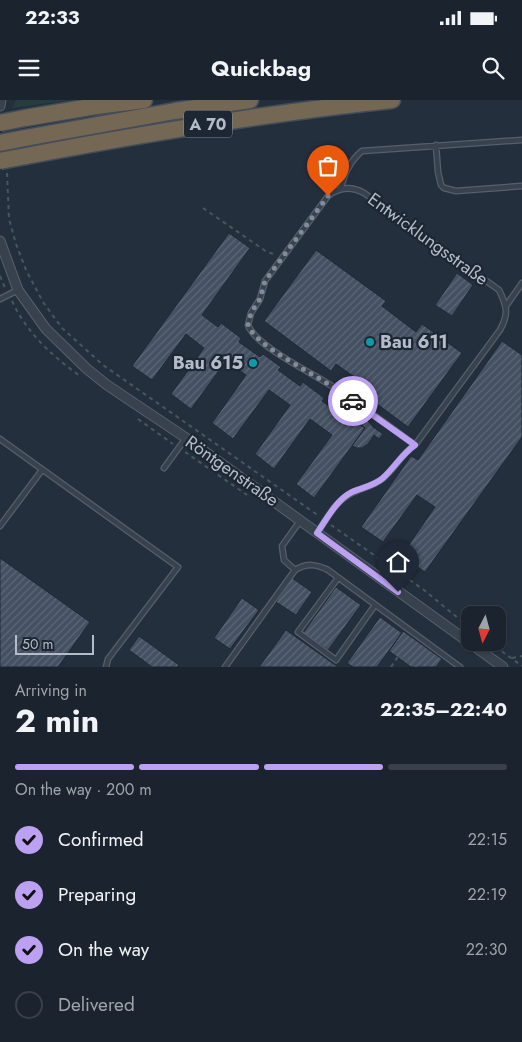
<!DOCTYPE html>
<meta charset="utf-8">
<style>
body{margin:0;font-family:Jost,sans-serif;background:#242b36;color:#f1f3f6;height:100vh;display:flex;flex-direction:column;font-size:19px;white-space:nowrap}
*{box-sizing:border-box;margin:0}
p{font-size:16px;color:#a0a4aa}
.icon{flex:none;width:28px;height:28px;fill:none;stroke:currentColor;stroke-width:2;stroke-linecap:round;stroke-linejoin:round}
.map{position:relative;height:567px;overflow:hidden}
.sheet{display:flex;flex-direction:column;background:#1b232e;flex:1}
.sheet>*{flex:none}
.needle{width:32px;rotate:186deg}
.fabs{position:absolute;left:461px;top:506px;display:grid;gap:10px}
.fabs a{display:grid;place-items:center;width:45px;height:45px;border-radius:10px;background:#1b232e;box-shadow:0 1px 4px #0004,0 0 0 1px #39404a;font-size:25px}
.scale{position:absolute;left:15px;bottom:12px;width:79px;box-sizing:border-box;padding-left:5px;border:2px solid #b4bcc9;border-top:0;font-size:14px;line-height:18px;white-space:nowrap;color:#b4bcc9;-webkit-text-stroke:4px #1d2633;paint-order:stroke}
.pin{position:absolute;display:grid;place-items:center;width:42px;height:42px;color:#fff;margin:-51px -21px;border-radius:50% 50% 50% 0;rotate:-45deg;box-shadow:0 0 5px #0007}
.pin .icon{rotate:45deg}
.courier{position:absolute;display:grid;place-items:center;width:50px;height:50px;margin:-25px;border:4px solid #bca0f2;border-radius:50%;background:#fff;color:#222;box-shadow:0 1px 6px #0007}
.summary em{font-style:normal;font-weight:700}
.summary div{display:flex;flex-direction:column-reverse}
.summary{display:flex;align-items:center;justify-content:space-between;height:85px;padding:0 15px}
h1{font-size:32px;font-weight:700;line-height:38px}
.bar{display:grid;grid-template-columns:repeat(4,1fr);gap:8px 5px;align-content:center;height:60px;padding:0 15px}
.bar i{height:6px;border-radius:4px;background:#39404a}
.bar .selected{background:#bca0f2}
.bar p{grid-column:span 4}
ol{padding:0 15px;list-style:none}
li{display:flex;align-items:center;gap:15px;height:55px}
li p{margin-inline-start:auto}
li .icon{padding:5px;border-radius:50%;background:#bca0f2;color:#111;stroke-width:4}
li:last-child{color:#a0a4aa}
li i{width:28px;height:28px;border:2px solid #39404a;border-radius:50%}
.status{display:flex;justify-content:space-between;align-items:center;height:35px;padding:0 25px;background:#1b232e;direction:ltr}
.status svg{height:14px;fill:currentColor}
header{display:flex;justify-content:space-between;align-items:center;height:65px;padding:0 15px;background:#1b232e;font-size:22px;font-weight:700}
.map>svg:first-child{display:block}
</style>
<div class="status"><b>22:33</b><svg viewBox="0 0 49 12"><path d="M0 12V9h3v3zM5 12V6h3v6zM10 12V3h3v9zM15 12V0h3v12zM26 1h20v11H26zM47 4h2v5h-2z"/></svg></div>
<header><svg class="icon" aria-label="menu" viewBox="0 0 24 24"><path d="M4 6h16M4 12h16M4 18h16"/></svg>Quickbag<svg class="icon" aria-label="search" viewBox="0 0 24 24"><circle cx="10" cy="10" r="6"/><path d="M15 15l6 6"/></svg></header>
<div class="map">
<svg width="522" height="567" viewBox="0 0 522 567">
<defs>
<pattern id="building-hatch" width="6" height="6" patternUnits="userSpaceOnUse" patternTransform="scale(1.25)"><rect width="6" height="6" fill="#455162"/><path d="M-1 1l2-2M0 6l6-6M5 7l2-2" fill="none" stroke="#5d6877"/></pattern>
</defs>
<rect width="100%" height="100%" fill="#242f3e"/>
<path fill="#263c3f" d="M 16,0 L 72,0 L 12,8 Z"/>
<path fill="url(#building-hatch)" stroke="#1f2835" d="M 229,133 L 250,148 L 202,215 L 218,227 L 221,223 L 241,238 L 239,242 L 260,257 L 263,254 L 281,267 L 278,270 L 300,286 L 303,282 L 324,298 L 322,301 L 344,317 L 345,314 L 365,328 L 314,398 L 296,384 L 332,335 L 310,319 L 274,369 L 255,354 L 290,305 L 269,290 L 233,339 L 212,323 L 246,275 L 226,261 L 191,309 L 171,294 L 204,248 L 186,234 L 152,280 L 132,266 Z
M 316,150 L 386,201 L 382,206 L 416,232 L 422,224 L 462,253 L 408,327 L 369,298 L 374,291 L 336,264 L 331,271 L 264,221 Z
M 457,173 L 473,185 L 452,216 L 435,205 Z
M 502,241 L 522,255 L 522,337 L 425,472 L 401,456 L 435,407 L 417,395 L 383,442 L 361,427 L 411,356 L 418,360 Z
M 358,315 L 365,317 L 373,327 L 383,334 L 379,339 L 374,335 L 368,344 L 362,348 L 357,348 L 352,346 L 365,328 L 350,317 Z
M 0,458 L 90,522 L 58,567 L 0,567 Z
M 292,478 L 312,492 L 296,515 L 276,502 Z
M 336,487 L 361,505 L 328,550 L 303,533 Z
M 242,498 L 259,510 L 230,549 L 214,538 Z
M 380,517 L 402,533 L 377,567 L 353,567 L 347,563 Z
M 286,530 L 338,567 L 259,567 Z
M 403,531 L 442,559 L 436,567 L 411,567 L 389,551 Z
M 139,536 L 179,565 L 177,567 L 152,567 L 129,550 Z"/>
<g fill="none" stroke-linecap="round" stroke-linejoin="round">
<defs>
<path id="service" d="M 436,45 L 438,72 L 441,85 L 444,88 L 456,91 L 522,86
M 341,89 C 344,73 350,61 362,51 L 522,40
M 0,199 L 18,190
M 506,206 L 522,183
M 0,339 L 178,467 L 108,559 L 106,567
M 164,368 L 186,338
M 0,426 L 42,370
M 317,433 C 326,420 335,402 350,394 C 360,388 372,387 382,379 C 395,369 401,354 415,345 L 500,230 C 509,214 507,206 499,190 L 364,93 C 351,86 339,87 328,96 L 265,181 L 260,199 L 251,213 L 248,225 C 255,245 308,271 327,283 C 357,302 386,324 415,345
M 295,470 L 284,460 L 282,446 L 300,421
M 338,478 L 298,532 L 336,560 L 375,505
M 225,567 L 295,470 C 307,463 316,464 328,470 L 460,567"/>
<path id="minor" d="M 0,6 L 1,0
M 0,141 L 18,190 L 46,229 L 87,269 L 107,285 L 186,338 L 503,567"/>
<path id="motorway" d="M 25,18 L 96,6 L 144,0
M 25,38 L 175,11 L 250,0
M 26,56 C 147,33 269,13 392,0"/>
</defs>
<use href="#service" stroke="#565f6c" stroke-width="7"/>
<use href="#minor" stroke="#565f6c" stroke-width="11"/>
<use href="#motorway" stroke="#434c59" stroke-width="19"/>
<path stroke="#44595c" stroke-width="2" stroke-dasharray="4 4" stroke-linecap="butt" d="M 7,73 L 9,119 L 16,144 L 26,170 L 43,202 L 62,228 L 103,265 L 319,416
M 203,108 L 267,152 L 277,155
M 0,176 L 5,188
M 12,201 C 27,233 52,256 80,276
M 138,319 L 173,344
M 185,352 L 247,395
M 331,425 L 424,490 L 470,528
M 489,542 L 522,566
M 512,558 L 522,556
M 391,567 L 399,555 L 417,567"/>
<use href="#service" stroke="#38414e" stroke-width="4.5"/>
<use href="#minor" stroke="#38414e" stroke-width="9"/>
<use href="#motorway" stroke="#746855" stroke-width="16"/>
<defs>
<path id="motorway-bridge" d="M 0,23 L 25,18
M 0,43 L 25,38
M 0,61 L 26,56"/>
</defs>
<use href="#motorway-bridge" stroke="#434c59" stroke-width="19" stroke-linecap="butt"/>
<use href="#motorway-bridge" stroke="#746855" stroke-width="16"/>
</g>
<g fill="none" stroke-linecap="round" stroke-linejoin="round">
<path stroke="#828b98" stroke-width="5" stroke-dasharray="0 9" d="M 328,96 L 265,181 L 260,199 L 251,213 L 248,225 C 255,245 309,271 328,284 C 337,289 345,295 353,301"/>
<path stroke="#bca0f2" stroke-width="6" d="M 353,301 L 415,345 C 402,354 395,367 383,378 C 374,386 363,387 352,392 C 336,400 327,419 317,433 L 398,492"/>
</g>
<g fill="#0f9aa8" stroke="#1d2633" stroke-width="2">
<circle cx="370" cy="242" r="5"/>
<circle cx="253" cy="263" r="5"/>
</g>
<g text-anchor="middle" stroke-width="4.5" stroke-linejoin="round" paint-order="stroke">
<rect fill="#1d2633" stroke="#878f9c" stroke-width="1" x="184" y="10.5" width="48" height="27" rx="4"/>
<g font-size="16" font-weight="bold" fill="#b4bcc9">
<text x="208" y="30">A 70</text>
</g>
<g font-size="18" fill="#b4bcc9" stroke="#1d2633">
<text transform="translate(428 139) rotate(36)" y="6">Entwicklungsstraße</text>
<text transform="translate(232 371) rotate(35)" y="6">Röntgenstraße</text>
</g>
<g font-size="18" font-weight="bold" fill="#b4bcc9" stroke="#1d2633" text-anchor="start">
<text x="380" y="248">Bau 611</text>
<text x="243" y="269" text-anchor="end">Bau 615</text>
</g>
</g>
</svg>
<div class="fabs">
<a><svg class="needle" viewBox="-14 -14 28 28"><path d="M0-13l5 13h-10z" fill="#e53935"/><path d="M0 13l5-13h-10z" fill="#a0a4aa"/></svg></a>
</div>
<div class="scale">50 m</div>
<div class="pin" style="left:328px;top:96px;background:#ea580c"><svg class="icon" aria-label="bag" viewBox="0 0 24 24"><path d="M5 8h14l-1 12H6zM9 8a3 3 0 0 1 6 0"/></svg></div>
<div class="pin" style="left:398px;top:492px;background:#1f2937"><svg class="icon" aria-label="home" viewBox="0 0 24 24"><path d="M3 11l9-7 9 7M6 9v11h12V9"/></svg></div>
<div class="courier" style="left:353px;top:301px"><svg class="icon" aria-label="car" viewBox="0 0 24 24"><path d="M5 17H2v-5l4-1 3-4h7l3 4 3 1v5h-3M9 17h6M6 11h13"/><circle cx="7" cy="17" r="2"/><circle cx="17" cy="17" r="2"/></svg></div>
</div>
<section class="sheet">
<div class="summary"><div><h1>2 min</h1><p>Arriving in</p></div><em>22:35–22:40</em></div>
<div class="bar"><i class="selected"></i><i class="selected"></i><i class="selected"></i><i></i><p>On the way · 200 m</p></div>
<ol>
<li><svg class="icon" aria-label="check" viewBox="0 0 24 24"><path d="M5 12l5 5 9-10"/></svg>Confirmed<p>22:15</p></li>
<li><svg class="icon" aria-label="check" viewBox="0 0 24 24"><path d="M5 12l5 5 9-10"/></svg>Preparing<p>22:19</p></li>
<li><svg class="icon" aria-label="check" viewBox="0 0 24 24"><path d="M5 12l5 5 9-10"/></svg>On the way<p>22:30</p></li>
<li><i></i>Delivered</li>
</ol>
</section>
